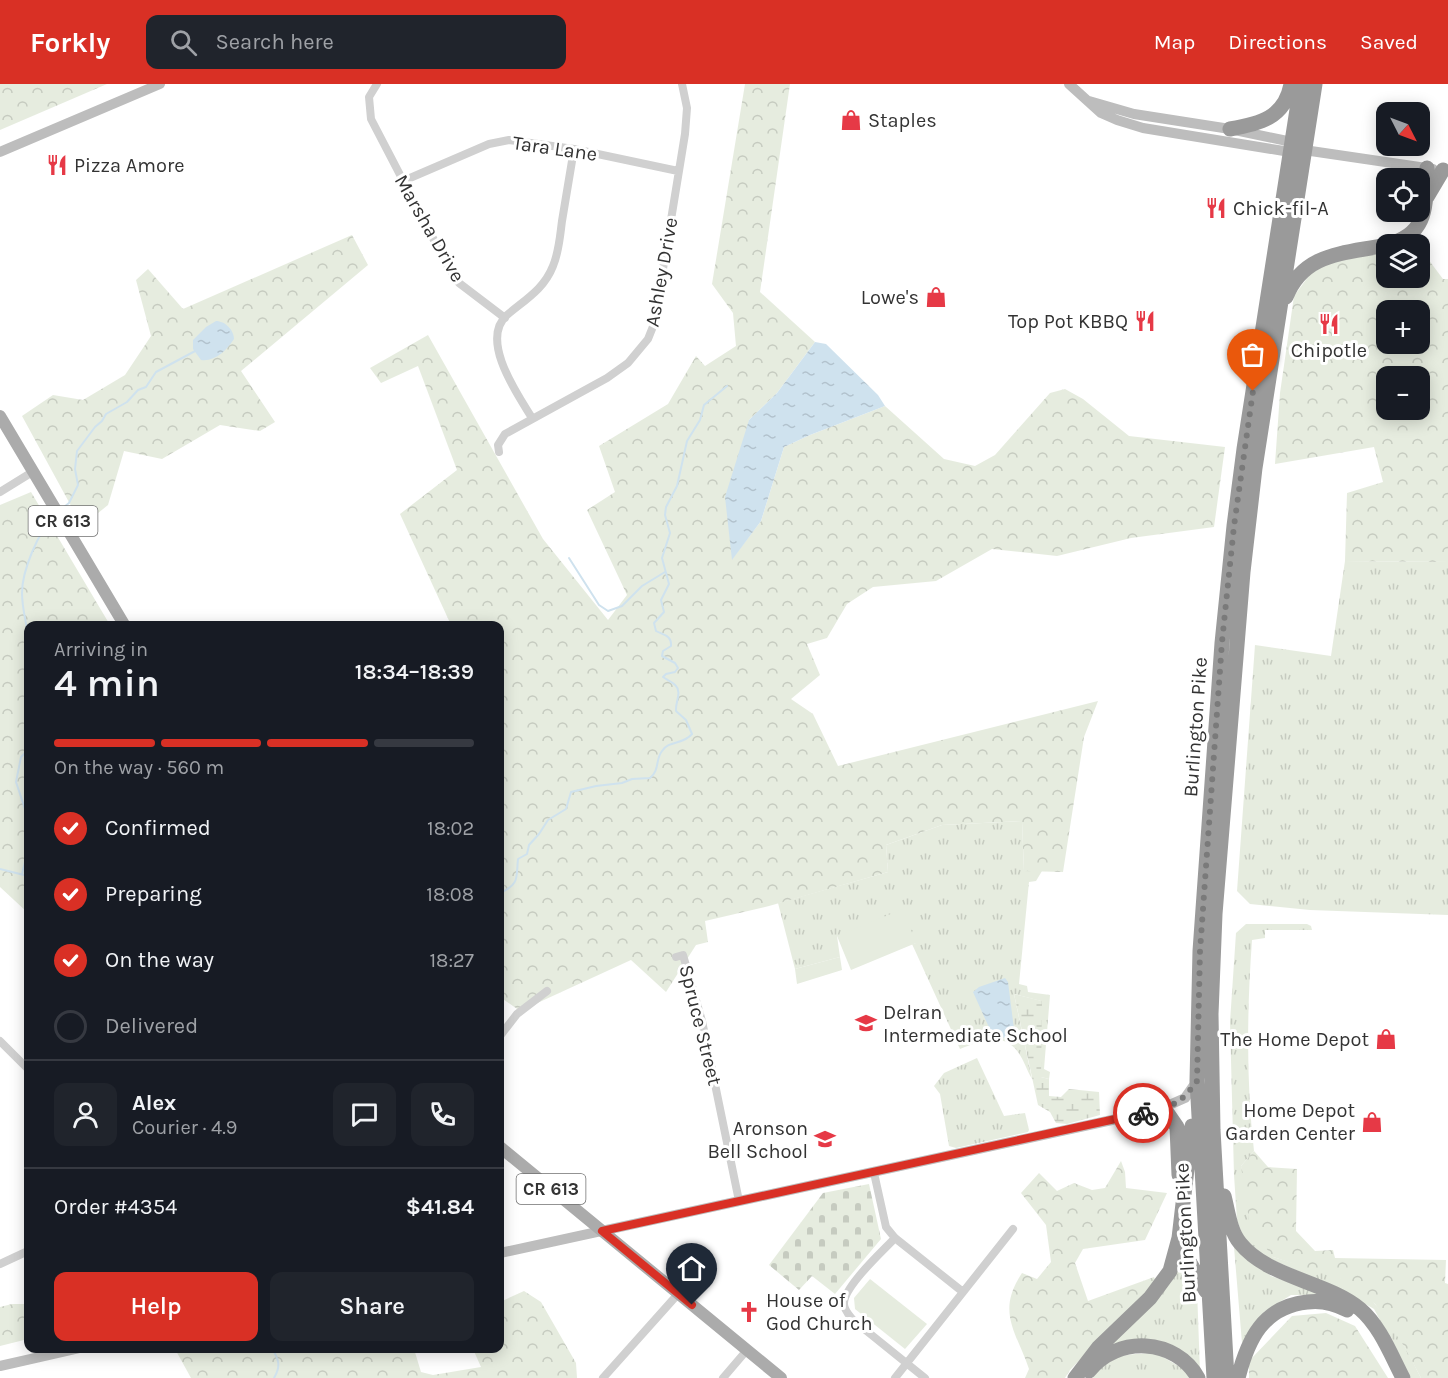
<!DOCTYPE html>
<meta charset="utf-8">
<style>
body{margin:0;font-family:Karla,sans-serif;background:#20242c;color:#f1f3f6;height:100vh;display:flex;flex-direction:column;font-size:22px;white-space:nowrap}
*{box-sizing:border-box;margin:0}
p{font-size:20px;color:#9ea1a6}
.icon{flex:none;width:33px;height:33px;fill:none;stroke:currentColor;stroke-width:2;stroke-linecap:round;stroke-linejoin:round}
.map{position:relative;flex:1;overflow:hidden}
.side{position:absolute;left:24px;top:537px;width:480px;height:732px;display:flex;flex-direction:column;background:#171b24;border-radius:12px;box-shadow:0 3px 15px #0003}
.side>*{flex:none}
.needle{width:39px;rotate:132deg}
.controls{position:absolute;left:1376px;top:18px;display:grid;gap:12px}
.controls a{display:grid;place-items:center;width:54px;height:54px;border-radius:12px;background:#171b24;box-shadow:0 3px 15px #0003;font-size:30px}
.pin{position:absolute;display:grid;place-items:center;width:51px;height:51px;color:#fff;margin:-62px -26px;border-radius:50% 50% 50% 0;rotate:-45deg;box-shadow:0 0 6px #0007}
.pin .icon{rotate:45deg}
.courier{position:absolute;display:grid;place-items:center;width:60px;height:60px;margin:-30px;border:4px solid #d93025;border-radius:50%;background:#fff;color:#222;box-shadow:0 2px 8px #0007}
.head em{font-style:normal;font-weight:600}
.head div{display:flex;flex-direction:column-reverse}
.head{display:flex;align-items:center;justify-content:space-between;height:102px;padding:0 30px}
h1{font-size:39px;font-weight:600;line-height:45px}
.bar{display:grid;grid-template-columns:repeat(4,1fr);gap:9px 6px;align-content:center;height:72px;padding:0 30px}
.bar i{height:8px;border-radius:4px;background:#363941}
.bar .on{background:#d93025}
.bar p{grid-column:span 4}
.line{display:flex;align-items:center;gap:15px;padding:0 30px;border-top:2px solid #363941}
.line div{flex:1}
.round{display:grid;place-items:center;flex:none;width:63px;height:63px;border-radius:12px;background:#20242c}
ol{padding:0 30px;list-style:none}
li{display:flex;align-items:center;gap:18px;height:66px}
li p{margin-inline-start:auto}
li .icon{padding:6px;border-radius:50%;background:#d93025;color:#fff;stroke-width:4}
li:last-child{color:#9ea1a6}
li i{width:33px;height:33px;border:3px solid #363941;border-radius:50%}
.action{display:flex;gap:12px;margin-top:auto;padding:12px 30px}
.action a{flex:1;height:69px;border-radius:12px;background:#d93025;color:#fff;font-size:24px;font-weight:600;line-height:69px;text-align:center}
.action a+a{background:#20242c;color:#f1f3f6}
header{display:flex;align-items:center;gap:36px;box-sizing:border-box;height:84px;padding:0 30px;background:#d93025;color:#fff}
header strong{font-size:28px}
nav{display:flex;gap:33px;margin-inline-start:auto;font-size:21px}
.search{width:420px;height:54px;background:#20242c;display:flex;align-items:center;gap:15px;box-sizing:border-box;padding:0 21px;border-radius:12px;color:#9ea1a6;font-size:22px}
.map>svg:first-child{display:block}
</style>
<header>
<strong>Forkly</strong>
<div class="search"><svg class="icon" aria-label="search" viewBox="0 0 24 24"><circle cx="10" cy="10" r="6"/><path d="M15 15l6 6"/></svg>Search here</div>
<nav><a>Map</a><a>Directions</a><a>Saved</a></nav>
</header>
<div class="map">
<svg width="1448" height="1294" viewBox="0 0 1448 1294">
<defs>
<pattern id="grass-tufts" width="24" height="20" patternUnits="userSpaceOnUse" patternTransform="scale(1.5)"><rect width="24" height="20" fill="#e6ecdf"/><path d="M3 7l-1-3M5 7V3M7 7l1-3M15 17l-1-3M17 17v-4M19 17l1-3" fill="none" stroke="#c6cbc0"/></pattern>
<pattern id="forest-crowns" width="20" height="18" patternUnits="userSpaceOnUse" patternTransform="scale(1.5)"><rect width="20" height="18" fill="#e6ecdf"/><path d="M2 6a3 3 0 1 1 6 0M12 15a3 3 0 1 1 6 0" fill="none" stroke="#c6cbc0"/></pattern>
<pattern id="wetland-marsh" width="20" height="14" patternUnits="userSpaceOnUse" patternTransform="scale(1.5)"><rect width="20" height="14" fill="#e6ecdf"/><path d="M1 5h8M5 5V1M11 12h8M15 12V8" fill="none" stroke="#c6cbc0"/></pattern>
<pattern id="cemetery-stones" width="16" height="16" patternUnits="userSpaceOnUse" patternTransform="scale(1.5)"><rect width="16" height="16" fill="#e6ecdf"/><path d="M2 7V4a2 2 0 0 1 4 0v3zM10 15v-3a2 2 0 0 1 4 0v3z" fill="#c6cbc0"/></pattern>
<pattern id="water-ripples" width="26" height="14" patternUnits="userSpaceOnUse" patternTransform="scale(1.5)"><rect width="26" height="14" fill="#cfe2ee"/><path d="M2 4q2-2 4 0t4 0M15 11q2-2 4 0t4 0" fill="none" stroke="#b2c2cd"/></pattern>
</defs>
<rect width="100%" height="100%" fill="#fff"/>
<path fill="url(#grass-tufts)" d="M 1345,477 L 1448,478 L 1448,831 L 1310,826 L 1250,820 L 1237,807 L 1255,561 L 1331,572 Z
M 1022,737 L 1024,787 L 1042,787 L 1036,797 L 1029,798 L 1019,900 L 1027,902 L 1028,908 L 1050,911 L 1044,985 L 1050,988 L 1049,995 L 1041,993 L 1041,917 L 1014,910 L 1032,995 C 1027,987 1024,976 1018,968 C 1003,947 980,957 960,965 L 912,860 L 916,859 L 837,852 L 840,873 L 795,885 L 778,819 L 888,788 L 886,761 L 942,741 Z
M 1246,840 L 1307,840 L 1311,842 L 1312,846 L 1265,846 L 1265,854 L 1252,856 C 1247,926 1246,997 1254,1067 L 1241,1082 L 1273,1173 C 1295,1180 1319,1185 1340,1194 C 1379,1211 1403,1258 1421,1294 L 1411,1294 L 1374,1225 L 1341,1206 L 1266,1173 L 1244,1155 L 1237,1136 L 1234,1091 L 1230,938 L 1236,849 Z
M 977,974 L 1004,1032 L 1025,1029 L 1029,1046 L 1028,1048 L 956,1064 L 949,1062 L 940,1010 L 934,1002 L 944,989 Z
M 1234,1163 L 1271,1192 L 1326,1211 L 1291,1211 L 1264,1228 L 1242,1259 Z
M 1182,1174 L 1197,1205 L 1200,1288 C 1183,1265 1160,1253 1130,1256 C 1121,1257 1111,1262 1103,1265 Z
M 1156,1269 L 1189,1288 L 1190,1294 L 1093,1294 C 1106,1269 1132,1270 1156,1269 Z"/>
<path fill="url(#forest-crowns)" fill-rule="evenodd" d="M 0,0 L 107,0 L 0,46 Z
M 745,0 L 790,0 L 760,208 L 815,258 L 777,309 L 749,336 L 732,475 L 761,437 L 784,363 L 810,351 L 885,322 L 944,375 L 975,382 L 995,371 L 1050,309 L 1065,305 L 1083,315 L 1129,352 L 1225,363 L 1214,443 L 1131,454 L 1057,472 L 992,465 L 936,497 L 873,503 L 847,520 L 827,554 L 807,560 L 820,591 L 791,615 L 813,630 L 838,682 L 1098,617 L 1084,653 L 1063,788 L 1024,787 L 1022,737 L 942,741 L 886,761 L 888,788 L 769,822 L 705,837 L 708,858 L 696,861 L 666,908 L 631,876 L 520,927 L 500,913 L 500,542 L 451,541 L 400,430 L 457,386 L 418,282 L 381,299 L 370,284 L 428,251 L 543,455 L 608,536 L 627,511 L 587,426 L 615,408 L 599,362 L 668,320 L 696,272 L 705,282 L 736,262 L 733,229 L 712,200 Z
M 352,151 L 368,181 L 241,287 L 275,338 L 260,347 L 220,341 L 162,375 L 124,367 L 108,421 L 82,442 L 22,332 L 53,311 L 83,316 L 125,291 L 151,252 L 136,196 L 148,185 L 183,225 Z
M 1419,163 L 1443,195 L 1448,195 L 1448,478 L 1345,477 L 1347,409 L 1383,398 L 1374,363 L 1275,380 L 1280,309 L 1294,212 L 1311,189 L 1334,177 L 1386,167 L 1386,194 L 1419,194 ZM 1386,226 L 1419,226 L 1419,260 L 1386,260 ZM 1386,292 L 1419,292 L 1419,326 L 1386,326 Z
M 31,408 L 110,541 L 28,542 L 28,829 L 0,803 L 0,421 Z
M 1254,1067 L 1268,1083 L 1297,1085 L 1296,1147 L 1315,1167 L 1333,1166 L 1335,1174 L 1446,1176 L 1445,1199 L 1448,1200 L 1448,1294 L 1421,1294 L 1404,1262 L 1375,1220 L 1341,1195 L 1273,1173 L 1250,1143 L 1241,1082 Z
M 1121,1077 L 1125,1088 L 1126,1104 L 1167,1109 L 1145,1156 L 1083,1165 L 1075,1179 L 1088,1217 L 1154,1193 L 1156,1198 L 1070,1286 L 1065,1294 L 1025,1294 L 1029,1285 C 1016,1247 996,1228 1022,1189 L 1037,1195 L 1051,1178 L 1046,1141 L 1021,1109 L 1039,1089 L 1057,1107 L 1074,1099 L 1092,1106 L 1105,1104 Z
M 524,1207 L 541,1218 L 576,1279 L 577,1294 L 191,1294 L 175,1265 L 366,1264 L 387,1268 L 389,1265 L 414,1265 L 421,1288 L 433,1291 L 481,1283 L 473,1265 L 500,1264 L 500,1218 Z
M 12,1220 L 28,1220 L 28,1255 L 0,1262 L 0,1223 Z
M 1326,1229 L 1355,1242 L 1388,1294 L 1249,1294 L 1249,1277 L 1292,1232 Z"/>
<path fill="url(#wetland-marsh)" d="M 1014,910 L 1042,917 L 1041,993 L 1049,995 L 1049,1012 L 1061,1013 L 1069,1005 L 1099,1008 L 1100,1031 L 1067,1040 L 1056,1039 L 1050,1028 L 1038,1021 Z"/>
<path fill="url(#cemetery-stones)" d="M 869,1100 L 881,1155 L 835,1210 L 812,1192 L 799,1206 L 769,1181 L 823,1109 Z"/>
<path fill="#e6ecdf" d="M 903,825 L 916,859 L 851,886 L 837,852 Z
M 840,873 L 842,886 L 797,900 L 795,885 Z
M 870,1195 L 927,1240 L 905,1265 L 855,1225 L 854,1214 Z"/>
<path fill="url(#water-ripples)" d="M 216,237 C 225,237 234,246 234,255 C 227,266 215,278 201,276 L 193,265 L 193,256 L 206,243 Z
M 815,258 L 826,260 L 878,311 L 885,322 L 810,351 L 784,363 L 761,437 L 732,476 L 725,413 L 749,336 L 777,309 Z
M 1005,894 L 1008,898 L 1014,945 L 1013,950 L 1008,955 L 992,950 L 973,908 L 979,903 Z"/>
<g fill="none" stroke-linecap="round" stroke-linejoin="round">
<path stroke="#cfe2ee" stroke-width="2" d="M 64,423 L 69,419 L 78,401 L 75,385 L 77,367 L 95,343 L 102,337 L 106,330 L 127,318 L 138,306 L 146,303 L 156,288 L 197,266
M 569,474 L 599,521 L 608,527 L 622,522 L 642,502 L 665,488
M 28,551 C 26,537 22,524 22,509 C 22,487 38,448 54,432
M 28,666 L 21,673 L 16,698 L 28,734
M 0,785 L 28,792
M 22,790 L 28,766
M 500,809 C 520,800 516,794 518,775 L 527,770 L 529,761 L 539,750 L 548,736 L 566,725 L 571,708 L 596,702 L 622,699 L 632,695 L 650,694 C 660,686 655,676 662,667 C 669,656 683,661 692,650 L 686,636 L 676,627 C 675,619 682,608 676,602 C 673,598 667,596 663,593 L 666,590 L 675,588 L 678,584 L 675,579 L 662,572 L 663,567 L 671,562 C 672,551 663,551 656,547 L 654,539 L 664,528 L 661,516 L 669,500 L 662,474 L 670,449 L 665,431 L 666,423 L 677,402 L 687,357 L 700,336 L 704,321 L 727,302
M 272,1264 C 279,1276 281,1282 274,1294"/>
<path stroke="#d0d0d0" stroke-width="8" d="M 377,0 L 369,13 L 371,35 L 448,183 L 459,199 L 505,234
M 403,97 L 489,60 L 509,56 L 574,65 L 678,87
M 532,334 C 518,311 479,256 507,231 C 526,215 544,205 553,182 C 559,168 560,152 562,137 C 566,113 570,89 574,65
M 499,368 L 498,361 L 505,350 L 607,294 L 628,279 L 648,255 L 654,240 L 685,50 L 687,24 L 682,0
M 0,408 L 34,387
M 676,873 L 683,871 L 702,937 L 739,1117
M 500,952 L 517,930 L 547,907
M 0,957 L 28,985
M 874,1089 L 886,1143 L 895,1154 L 963,1208
M 895,1154 C 883,1167 843,1203 844,1220 C 844,1226 849,1231 853,1236 L 925,1294
M 0,1180 L 28,1167
M 603,1294 L 678,1210
M 723,1294 L 747,1266
M 895,1294 L 1013,1145"/>
<path stroke="#bdbdbd" stroke-width="10" d="M 1069,0 L 1101,29 L 1117,36 L 1143,44 L 1290,68 L 1304,66 L 1433,85
M 1089,17 L 1134,30 L 1230,45 L 1292,58 L 1296,61
M 0,68 L 160,0
M 500,1169 L 1158,1026 L 1185,1014 L 1197,997
M 0,1282 L 79,1264"/>
<path stroke="#ababab" stroke-width="12" d="M 0,332 L 125,542
M 500,1063 L 781,1294"/>
<path stroke="#9a9a9a" stroke-width="15" d="M 1230,45 C 1259,40 1285,34 1291,0
M 1427,113 L 1443,86
M 1388,160 C 1430,150 1425,119 1427,84
M 1286,213 C 1304,168 1344,170 1386,161
M 1158,1026 L 1168,1030 L 1177,1043 L 1179,1091
M 1224,1112 C 1228,1127 1230,1147 1240,1159 C 1268,1194 1326,1197 1360,1225 C 1380,1242 1391,1271 1403,1294
M 1179,1154 L 1182,1165 L 1206,1207
M 1089,1287 C 1117,1251 1176,1254 1198,1294
M 1075,1294 L 1098,1264 L 1150,1214 L 1170,1187 L 1179,1154 L 1192,1042
M 1214,1294 L 1197,997 L 1200,867 L 1222,559 L 1234,442 L 1244,365 L 1301,0
M 1227,1294 L 1213,1046 L 1211,930 L 1215,830 L 1243,488 L 1255,384 L 1315,0
M 1238,1294 C 1248,1255 1263,1223 1307,1218 C 1321,1216 1334,1219 1347,1226"/>
</g>
<g fill="none" stroke-linecap="round" stroke-linejoin="round">
<path stroke="#7a7a7a" stroke-width="6" stroke-dasharray="0 10.8" d="M 1143,1029 C 1172,1022 1179,1022 1197,997 L 1200,867 L 1222,558 L 1234,442 L 1253,307"/>
<path stroke="#d93025" stroke-width="8" d="M 692,1221 L 602,1147 L 1143,1029"/>
</g>
<defs>
<symbol id="shop-bare" viewBox="-9 -9 18 18"><path d="M-5-2.5h2.3a2.7 3.5 0 0 1 5.4 0H5L5.5 6h-11ZM-1.5-2.5h3a1.5 2.3 0 0 0-3 0Z" fill="#e63946" stroke="#fff" stroke-width="2.5" paint-order="stroke"/></symbol>
<symbol id="restaurant-bare" viewBox="-9 -9 18 18"><path d="M-5-6h1v4h1v-4h1v4h1v-4h1v5L-1.5 .5V6h-2V.5L-5-1ZM5-6V6H3V1.5H1.5Q1.5-4 5-6Z" fill="#e63946" stroke="#fff" stroke-width="2.5" paint-order="stroke"/></symbol>
<symbol id="school-bare" viewBox="-9 -9 18 18"><path d="M0-5L7-2L0 1L-7-2ZM-4 1L0 2.5L4 1V4Q0 6-4 4Z" fill="#e63946" stroke="#fff" stroke-width="2.5" paint-order="stroke"/></symbol>
<symbol id="church-bare" viewBox="-9 -9 18 18"><path d="M-1.2-6h2.4v3.5h3.3v2.4h-3.3V6h-2.4V-.1h-3.3v-2.4h3.3Z" fill="#e63946" stroke="#fff" stroke-width="2.5" paint-order="stroke"/></symbol>
</defs>
<g fill-rule="evenodd">
<use href="#shop-bare" x="836" y="21" width="30" height="30"/>
<use href="#restaurant-bare" x="42" y="66" width="30" height="30"/>
<use href="#restaurant-bare" x="1201" y="109" width="30" height="30"/>
<use href="#shop-bare" x="921" y="198" width="30" height="30"/>
<use href="#restaurant-bare" x="1130" y="222" width="30" height="30"/>
<use href="#restaurant-bare" x="1314" y="225" width="30" height="30"/>
<use href="#school-bare" x="851" y="924" width="30" height="30"/>
<use href="#shop-bare" x="1371" y="940" width="30" height="30"/>
<use href="#shop-bare" x="1357" y="1023" width="30" height="30"/>
<use href="#school-bare" x="810" y="1040" width="30" height="30"/>
<use href="#church-bare" x="734" y="1213" width="30" height="30"/>
</g>
<g text-anchor="middle" stroke-width="6" stroke-linejoin="round" paint-order="stroke">
<g fill="#fff" stroke="#707070" stroke-width="1.5">
<rect x="28.5" y="422" width="69" height="30" rx="4.5"/>
<rect x="516.5" y="1090" width="69" height="30" rx="4.5"/>
</g>
<g font-size="18" font-weight="bold" fill="#333">
<text x="63" y="443">CR 613</text>
<text x="551" y="1111">CR 613</text>
</g>
<g font-size="20" fill="#333" stroke="#fff" text-anchor="start">
<text x="868" y="43">Staples</text>
<text x="74" y="88">Pizza Amore</text>
<text x="1233" y="131">Chick-fil-A</text>
<text x="919" y="220" text-anchor="end">Lowe's</text>
<text x="1128" y="244" text-anchor="end">Top Pot KBBQ</text>
<text x="1329" y="273" text-anchor="middle">Chipotle</text>
<text x="883" y="935">Delran<tspan x="883" dy="23">Intermediate School</tspan></text>
<text x="1369" y="962" text-anchor="end">The Home Depot</text>
<text x="1355" y="1033" text-anchor="end">Home Depot<tspan x="1355" dy="23">Garden Center</tspan></text>
<text x="808" y="1051" text-anchor="end">Aronson<tspan x="808" dy="23">Bell School</tspan></text>
<text x="766" y="1223">House of<tspan x="766" dy="23">God Church</tspan></text>
</g>
<g font-size="20" fill="#333" stroke="#fff">
<text transform="translate(555 64) rotate(8)" y="7">Tara Lane</text>
<text transform="translate(430 144) rotate(60)" y="7">Marsha Drive</text>
<text transform="translate(661 188) rotate(-80)" y="7">Ashley Drive</text>
<text transform="translate(1195 643) rotate(-86)" y="7">Burlington Pike</text>
<text transform="translate(701 941) rotate(76)" y="7">Spruce Street</text>
<text transform="translate(1185 1149) rotate(-93)" y="7">Burlington Pike</text>
</g>
</g>
</svg>
<div class="controls">
<a><svg class="needle" viewBox="-14 -14 28 28"><path d="M0-13l5 13h-10z" fill="#e53935"/><path d="M0 13l5-13h-10z" fill="#9ea1a6"/></svg></a>
<a><svg class="icon" aria-label="locate" viewBox="0 0 24 24"><circle cx="12" cy="12" r="6"/><path d="M12 2v4M12 18v4M2 12h4M18 12h4"/></svg></a>
<a><svg class="icon" aria-label="layers" viewBox="0 0 24 24"><path d="M12 4l9 5-9 5-9-5zM3 14l9 5 9-5"/></svg></a>
<a>+</a>
<a>−</a>
</div>
<div class="pin" style="left:1253px;top:307px;background:#ea580c"><svg class="icon" aria-label="bag" viewBox="0 0 24 24"><path d="M5 8h14l-1 12H6zM9 8a3 3 0 0 1 6 0"/></svg></div>
<div class="pin" style="left:692px;top:1221px;background:#1f2937"><svg class="icon" aria-label="home" viewBox="0 0 24 24"><path d="M3 11l9-7 9 7M6 9v11h12V9"/></svg></div>
<div class="courier" style="left:1143px;top:1029px"><svg class="icon" aria-label="bike" viewBox="0 0 24 24"><circle cx="6" cy="16" r="4"/><circle cx="18" cy="16" r="4"/><path d="M6 16l4-8h5l3 8M10 8l3 8H6M13 5h3"/></svg></div>
<section class="side">
<div class="head"><div><h1>4 min</h1><p>Arriving in</p></div><em>18:34–18:39</em></div>
<div class="bar"><i class="on"></i><i class="on"></i><i class="on"></i><i></i><p>On the way · 560 m</p></div>
<ol>
<li><svg class="icon" aria-label="check" viewBox="0 0 24 24"><path d="M5 12l5 5 9-10"/></svg>Confirmed<p>18:02</p></li>
<li><svg class="icon" aria-label="check" viewBox="0 0 24 24"><path d="M5 12l5 5 9-10"/></svg>Preparing<p>18:08</p></li>
<li><svg class="icon" aria-label="check" viewBox="0 0 24 24"><path d="M5 12l5 5 9-10"/></svg>On the way<p>18:27</p></li>
<li><i></i>Delivered</li>
</ol>
<div class="line" style="height:108px"><a class="round"><svg class="icon" aria-label="person" viewBox="0 0 24 24"><circle cx="12" cy="8" r="4"/><path d="M4 21q1-7 8-7t8 7"/></svg></a><div><b>Alex</b><p>Courier · 4.9</p></div><a class="round"><svg class="icon" aria-label="chat" viewBox="0 0 24 24"><path d="M4 5h16v11H9l-5 4z"/></svg></a><a class="round"><svg class="icon" aria-label="phone" viewBox="0 0 24 24"><path d="M5 4h4l2 5-3 2q2 4 5 5l2-3 5 2v4C11 20 4 13 5 4z"/></svg></a></div>
<div class="line" style="height:78px"><div>Order #4354</div><b>$41.84</b></div>
<div class="action"><a>Help</a><a>Share</a></div>
</section>
</div>
